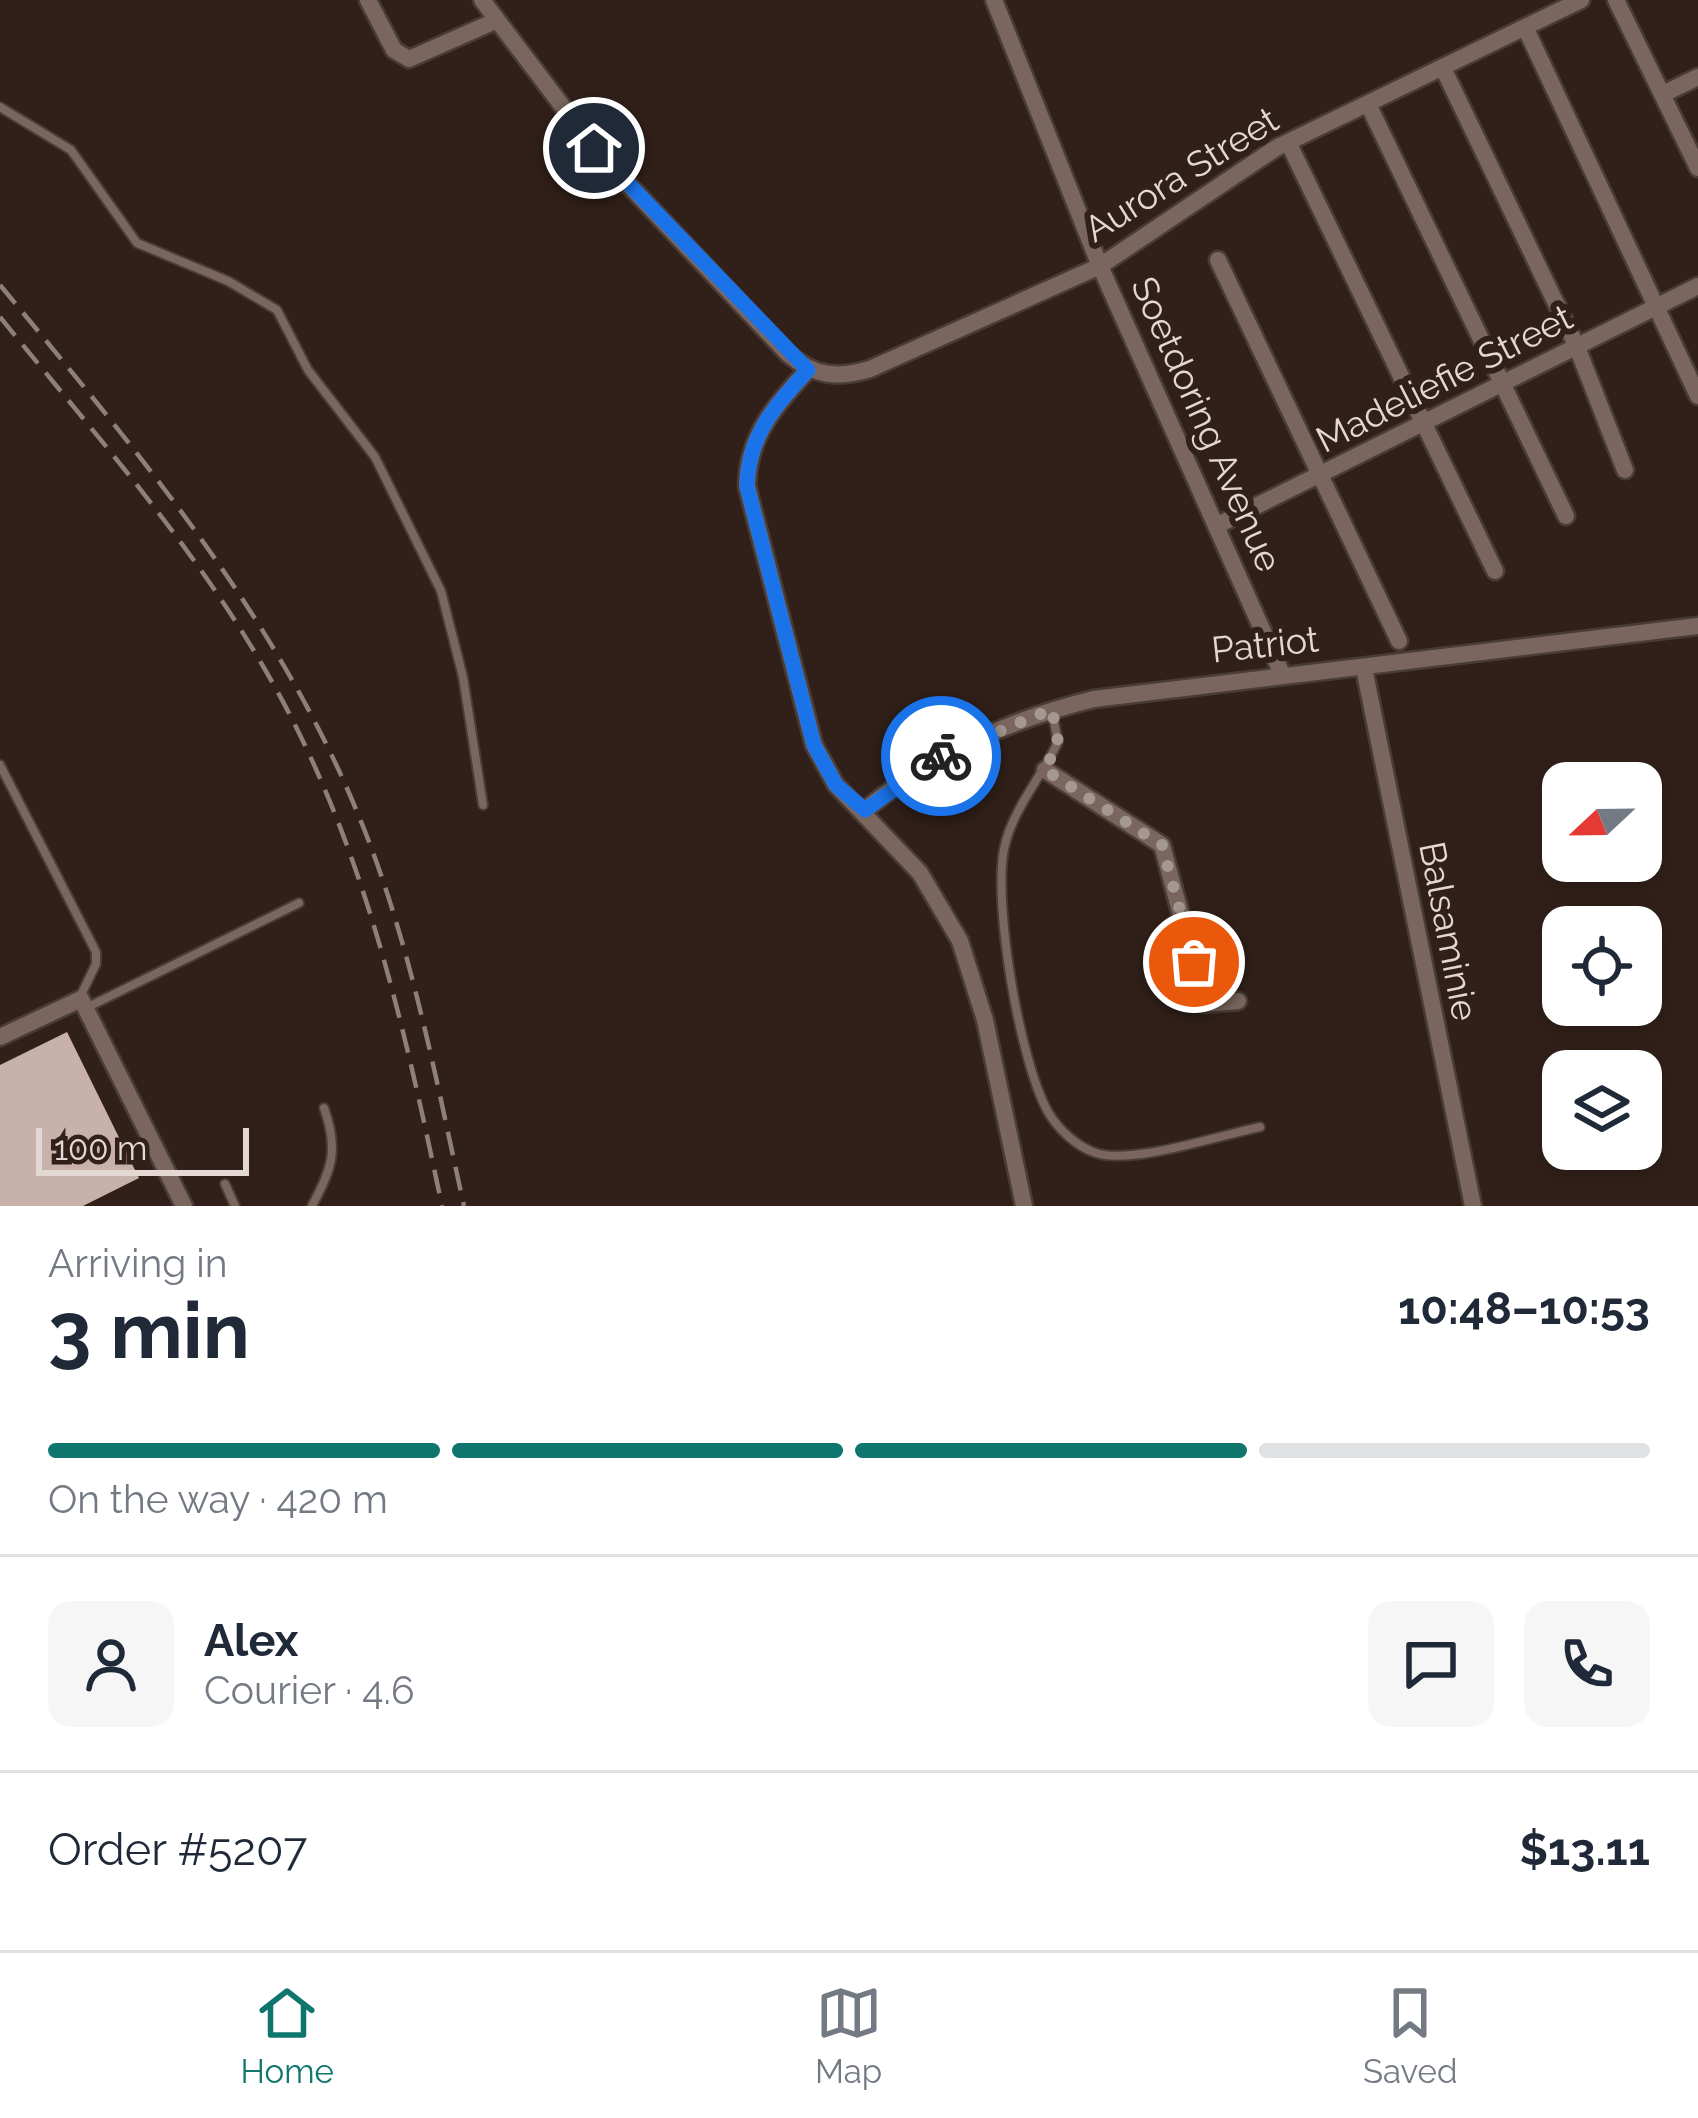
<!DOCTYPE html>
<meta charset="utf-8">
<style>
body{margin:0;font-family:Raleway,sans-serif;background:#f6f6f7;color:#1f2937;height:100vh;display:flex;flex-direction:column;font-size:45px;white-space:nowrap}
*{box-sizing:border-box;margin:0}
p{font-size:39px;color:#747a83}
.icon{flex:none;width:66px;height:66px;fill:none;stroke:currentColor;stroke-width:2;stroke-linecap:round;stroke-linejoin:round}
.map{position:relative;height:1206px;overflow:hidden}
.details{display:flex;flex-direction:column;background:#fff;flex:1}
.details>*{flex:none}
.needle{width:78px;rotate:248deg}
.controls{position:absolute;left:1542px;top:762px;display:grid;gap:24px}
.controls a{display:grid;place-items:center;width:120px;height:120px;border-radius:24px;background:#fff;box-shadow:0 6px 18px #0003;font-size:60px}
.scale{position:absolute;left:36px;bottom:30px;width:213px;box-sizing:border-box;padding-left:12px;border:6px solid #e3d8d3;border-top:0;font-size:33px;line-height:42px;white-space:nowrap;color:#e3d8d3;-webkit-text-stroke:9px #312019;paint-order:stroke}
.pin{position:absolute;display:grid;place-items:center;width:102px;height:102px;color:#fff;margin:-51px;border:6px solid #fff;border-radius:50%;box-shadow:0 3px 12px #0007}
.courier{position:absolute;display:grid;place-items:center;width:120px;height:120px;margin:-60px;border:9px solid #1a73e8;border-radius:50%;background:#fff;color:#222;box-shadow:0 3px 15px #0007}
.summary em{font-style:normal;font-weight:700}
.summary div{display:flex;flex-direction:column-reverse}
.summary{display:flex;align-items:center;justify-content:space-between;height:204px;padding:0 48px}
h1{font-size:78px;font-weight:700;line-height:90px}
.bar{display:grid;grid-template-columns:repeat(4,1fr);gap:18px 12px;align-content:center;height:144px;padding:0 48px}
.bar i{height:15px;border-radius:9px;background:#e0e1e3}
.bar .current{background:#0f766e}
.bar p{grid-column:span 4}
.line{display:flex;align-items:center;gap:30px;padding:0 48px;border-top:3px solid #e0e1e3}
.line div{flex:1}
.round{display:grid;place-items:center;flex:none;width:126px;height:126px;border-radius:24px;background:#f6f6f7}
.tab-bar{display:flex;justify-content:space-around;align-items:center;height:168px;border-top:3px solid #e0e1e3;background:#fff;font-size:33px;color:#747a83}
.tab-bar a{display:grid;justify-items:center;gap:6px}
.tab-bar .current{color:#0f766e}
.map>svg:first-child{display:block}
</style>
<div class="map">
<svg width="1698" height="1206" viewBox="0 0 1698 1206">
<rect width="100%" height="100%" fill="#312019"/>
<path fill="#c7b1a8" d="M 67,1032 L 139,1178 L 83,1206 L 0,1206 L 0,1065 Z"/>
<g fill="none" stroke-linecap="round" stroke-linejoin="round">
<defs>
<path id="service" d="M 0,107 L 71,150 L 137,243 L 228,281 L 277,310 L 308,370 L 375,457 L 441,591 L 463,677 L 483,805
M 1052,711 L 1058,742 C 1041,778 1012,810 1004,849 C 993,905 1020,1062 1048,1112 C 1058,1129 1077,1147 1096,1153 C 1132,1165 1221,1135 1260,1127
M 0,765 L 96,952 L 96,964 L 79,999
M 86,1008 L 299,903
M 225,1184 L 235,1206
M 312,1206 C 332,1168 339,1150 324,1108"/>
<path id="minor" d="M 368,0 L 394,50 L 409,59 L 493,22
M 482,0 L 594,148 L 788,354 C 814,376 837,379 870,369 L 1100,266 L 1276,148 L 1581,0
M 994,0 L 1100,266 L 1282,674
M 1616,0 L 1698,168
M 1525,27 L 1698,396
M 1443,68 L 1577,347 L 1625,470
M 1663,94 L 1698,77
M 1368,104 L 1566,516
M 1288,142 L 1495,571
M 1218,260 L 1399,641
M 808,370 C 775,405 748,436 747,486 L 814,745 L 836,785 L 920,873 L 960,941 L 985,1020 L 1024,1206
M 1218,525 L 1698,286
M 1364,668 L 1473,1206
M 1045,770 L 1162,845 L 1205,1004 L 1238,1001
M 865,810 C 933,754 1008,720 1094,699 L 1698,626
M 0,1037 L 81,999 L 184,1206"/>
</defs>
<use href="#service" stroke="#493b36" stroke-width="12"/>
<use href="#minor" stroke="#493b36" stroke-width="21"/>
<use href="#service" stroke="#7a665e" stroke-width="8"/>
<use href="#minor" stroke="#7a665e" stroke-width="16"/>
<path stroke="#8d7f79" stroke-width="4.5" stroke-dasharray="24 12" stroke-linecap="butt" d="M 0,285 C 138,452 278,617 360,819 C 411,944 435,1075 464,1206
M 0,317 C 93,432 193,544 267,673 C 363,839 403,1021 442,1206"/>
</g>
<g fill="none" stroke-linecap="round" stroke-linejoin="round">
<path stroke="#a59892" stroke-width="12" stroke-dasharray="0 21.6" d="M 941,756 L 1052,709 L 1058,742 L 1045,770 L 1162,845 L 1194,962"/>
<path stroke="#1a73e8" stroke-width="15" d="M 594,148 L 808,370 C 775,405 748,436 747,486 L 814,745 L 836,785 L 865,810 L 941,756"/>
</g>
<g text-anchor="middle" stroke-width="12" stroke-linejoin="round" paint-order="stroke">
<g font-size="36" fill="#e3d8d3" stroke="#312019">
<text transform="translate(1181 174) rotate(-32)" y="13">Aurora Street</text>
<text transform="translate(1444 378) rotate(-27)" y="13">Madeliefie Street</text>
<text transform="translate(1207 424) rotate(66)" y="13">Soetdoring Avenue</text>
<text transform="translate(1265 644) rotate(-6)" y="13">Patriot</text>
<text transform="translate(1449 931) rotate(79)" y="13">Balsaminie</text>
</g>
</g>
</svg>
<div class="controls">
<a><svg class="needle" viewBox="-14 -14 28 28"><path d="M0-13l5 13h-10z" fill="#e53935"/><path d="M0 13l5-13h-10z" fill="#747a83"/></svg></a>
<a><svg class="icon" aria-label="locate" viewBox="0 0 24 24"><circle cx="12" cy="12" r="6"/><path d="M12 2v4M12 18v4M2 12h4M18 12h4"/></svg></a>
<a><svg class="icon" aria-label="layers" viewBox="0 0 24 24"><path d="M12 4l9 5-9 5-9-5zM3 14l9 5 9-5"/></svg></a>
</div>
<div class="scale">100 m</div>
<div class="pin" style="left:1194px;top:962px;background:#ea580c"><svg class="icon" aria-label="bag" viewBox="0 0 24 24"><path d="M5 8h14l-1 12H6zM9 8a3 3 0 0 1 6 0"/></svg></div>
<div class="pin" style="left:594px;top:148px;background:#1f2937"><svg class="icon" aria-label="home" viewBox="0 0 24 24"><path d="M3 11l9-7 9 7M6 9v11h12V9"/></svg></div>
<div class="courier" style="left:941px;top:756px"><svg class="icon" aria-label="bike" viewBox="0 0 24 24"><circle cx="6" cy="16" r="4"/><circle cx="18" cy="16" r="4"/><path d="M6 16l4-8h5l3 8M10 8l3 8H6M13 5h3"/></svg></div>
</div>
<section class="details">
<div class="summary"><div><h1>3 min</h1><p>Arriving in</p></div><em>10:48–10:53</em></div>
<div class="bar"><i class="current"></i><i class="current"></i><i class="current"></i><i></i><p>On the way · 420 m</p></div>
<div class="line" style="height:216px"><a class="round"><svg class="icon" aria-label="person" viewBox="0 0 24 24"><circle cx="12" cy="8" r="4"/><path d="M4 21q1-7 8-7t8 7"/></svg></a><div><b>Alex</b><p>Courier · 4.6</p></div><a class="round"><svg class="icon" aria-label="chat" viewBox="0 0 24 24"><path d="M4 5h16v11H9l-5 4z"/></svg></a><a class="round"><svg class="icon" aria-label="phone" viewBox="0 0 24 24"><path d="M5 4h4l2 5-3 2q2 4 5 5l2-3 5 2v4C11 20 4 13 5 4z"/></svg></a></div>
<div class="line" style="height:156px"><div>Order #5207</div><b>$13.11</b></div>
</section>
<nav class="tab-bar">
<a class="current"><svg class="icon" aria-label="home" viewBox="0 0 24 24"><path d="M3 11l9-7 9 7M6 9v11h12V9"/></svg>Home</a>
<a><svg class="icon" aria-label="map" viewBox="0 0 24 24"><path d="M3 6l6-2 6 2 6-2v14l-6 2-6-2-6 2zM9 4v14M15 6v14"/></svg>Map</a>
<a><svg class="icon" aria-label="saved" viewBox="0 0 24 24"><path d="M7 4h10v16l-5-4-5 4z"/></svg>Saved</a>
</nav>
